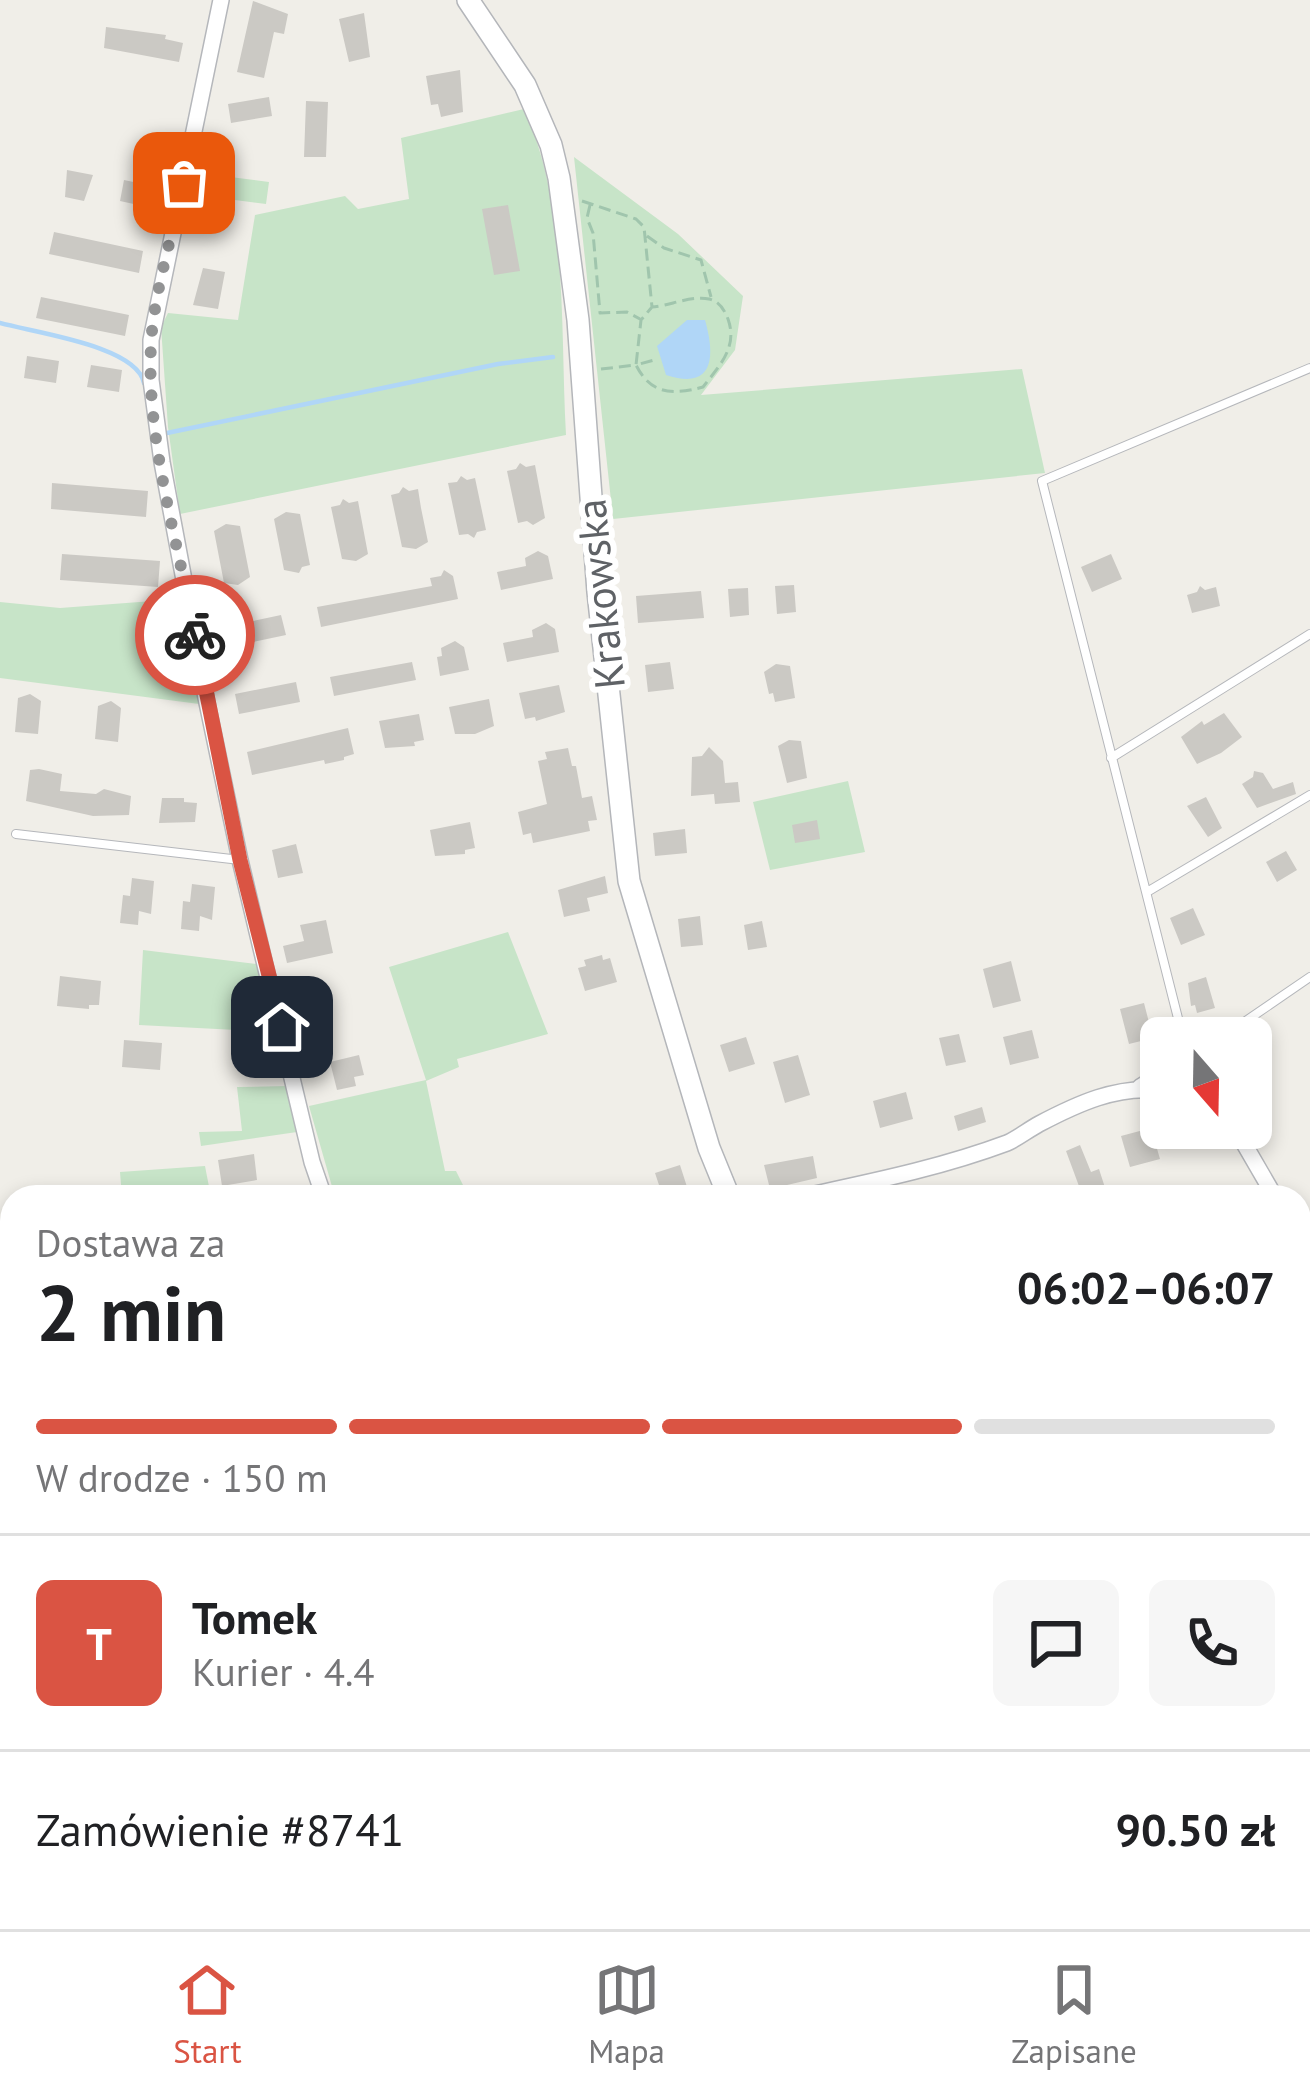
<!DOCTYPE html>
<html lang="pl">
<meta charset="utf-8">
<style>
body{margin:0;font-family:"PT Sans",sans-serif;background:#f6f6f6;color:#202124;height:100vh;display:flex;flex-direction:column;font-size:45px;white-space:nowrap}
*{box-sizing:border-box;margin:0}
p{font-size:39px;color:#757577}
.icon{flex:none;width:66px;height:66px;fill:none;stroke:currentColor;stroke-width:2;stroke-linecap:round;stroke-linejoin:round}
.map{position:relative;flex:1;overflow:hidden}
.drawer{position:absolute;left:0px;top:1185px;width:1311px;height:744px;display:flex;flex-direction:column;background:#fff;border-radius:36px 36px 0 0;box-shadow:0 6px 18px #0003}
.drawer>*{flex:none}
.needle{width:78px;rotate:160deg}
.tools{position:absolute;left:1140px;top:1017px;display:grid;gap:24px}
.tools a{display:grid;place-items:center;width:132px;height:132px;border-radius:18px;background:#fff;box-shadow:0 6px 18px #0003;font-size:60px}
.pin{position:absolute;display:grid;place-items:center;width:102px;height:102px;color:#fff;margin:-51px;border-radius:24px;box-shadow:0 6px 18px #0006}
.courier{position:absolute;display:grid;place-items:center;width:120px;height:120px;margin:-60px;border:9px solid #da5443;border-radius:50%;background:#fff;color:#222;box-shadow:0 3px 15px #0007}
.overview em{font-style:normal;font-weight:700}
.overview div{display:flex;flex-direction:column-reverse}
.overview{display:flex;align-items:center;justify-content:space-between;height:204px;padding:0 36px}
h1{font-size:78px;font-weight:700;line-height:90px}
.bar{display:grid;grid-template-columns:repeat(4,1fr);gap:18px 12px;align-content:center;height:144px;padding:0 36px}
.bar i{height:15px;border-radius:9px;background:#e0e0e0}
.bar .on{background:#da5443}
.bar p{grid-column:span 4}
.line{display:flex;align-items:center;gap:30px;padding:0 36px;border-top:3px solid #e0e0e0}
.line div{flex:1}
.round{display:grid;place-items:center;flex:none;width:126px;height:126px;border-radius:18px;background:#f6f6f6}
.tabs{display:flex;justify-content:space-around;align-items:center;height:168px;border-top:3px solid #e0e0e0;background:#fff;font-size:33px;color:#757577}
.tabs a{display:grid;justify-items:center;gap:6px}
.tabs .on{color:#da5443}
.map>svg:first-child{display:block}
</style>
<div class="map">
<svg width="1310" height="1929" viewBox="0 0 1310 1929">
<rect width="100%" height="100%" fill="#f0eee8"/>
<path fill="#c7e4c8" d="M 524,109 C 569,208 560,328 566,435 L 180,514 L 168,427 L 161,327 L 168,313 L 238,320 L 255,215 L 345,196 L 358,209 L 409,199 L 401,138 Z
M 574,157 L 678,234 L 743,296 L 735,350 L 701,395 L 1022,369 L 1045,473 L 613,519 Z
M 207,174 L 269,182 L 266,204 L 204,196 Z
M 179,599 L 199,704 L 0,678 L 0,602 L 60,608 Z
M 848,781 L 865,852 L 770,870 L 753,802 Z
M 508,932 L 548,1034 L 457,1059 L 459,1067 L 426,1081 L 445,1171 L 456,1171 L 466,1191 L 461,1197 L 335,1197 L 309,1106 L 426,1080 L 389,967 Z
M 143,950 L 256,964 L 274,1032 L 139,1025 Z
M 289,1086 L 297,1132 L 201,1146 L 199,1132 L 242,1131 L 237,1087 Z
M 205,1166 L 211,1197 L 122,1197 L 120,1172 Z
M 12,1257 L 12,1385 L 0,1388 L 0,1259 Z
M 1310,1487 L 1310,1929 L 964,1929 L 958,1917 L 1299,1917 L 1299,1491 Z"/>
<path fill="#b0d6f7" d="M 687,320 L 705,320 C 715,355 715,391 666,375 L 657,346 Z"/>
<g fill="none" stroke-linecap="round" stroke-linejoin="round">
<path stroke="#b0d6f7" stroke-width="4.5" d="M 0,323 C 36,333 137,346 144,383
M 167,433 L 498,364 L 553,357"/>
</g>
<path fill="#cbc9c4" d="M 253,1 L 288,14 L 284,34 L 274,32 L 264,78 L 237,72 Z
M 364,13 L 370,57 L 349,62 L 339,19 Z
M 106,27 L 166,35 L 165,39 L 183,43 L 179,62 L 104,48 Z
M 460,70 L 463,112 L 441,117 L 438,104 L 431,105 L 426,76 Z
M 269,97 L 272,116 L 231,123 L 228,104 Z
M 306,101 L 328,102 L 326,157 L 304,157 Z
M 67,170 L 93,175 L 84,201 L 65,197 Z
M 124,180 L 157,187 L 152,208 L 120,201 Z
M 508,205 L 520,271 L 494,275 L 482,209 Z
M 54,232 L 143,251 L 139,273 L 49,254 Z
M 203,268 L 225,272 L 218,309 L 193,305 Z
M 41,297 L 129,315 L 125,336 L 36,318 Z
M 27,356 L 59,361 L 56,383 L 24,378 Z
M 91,365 L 122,370 L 119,392 L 87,387 Z
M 520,463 L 526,467 L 535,465 L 545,518 L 533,525 L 527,521 L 518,523 L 507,471 L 516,469 Z
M 461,476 L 467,480 L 475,478 L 486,530 L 477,532 L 474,538 L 468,534 L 459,535 L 448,483 L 457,482 Z
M 52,483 L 148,491 L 146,517 L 51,509 Z
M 403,487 L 409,491 L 418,489 L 421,508 L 428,542 L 416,549 L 402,547 L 391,495 L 399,493 Z
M 343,499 L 349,503 L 358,501 L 368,554 L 356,561 L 342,559 L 331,507 L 340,505 Z
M 286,512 L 300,514 L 310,565 L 302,567 L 299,573 L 284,570 L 274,519 Z
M 226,524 L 240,526 L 250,577 L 238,585 L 224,583 L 214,531 Z
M 538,551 L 548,556 L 553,579 L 501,590 L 497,572 L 526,566 L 525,558 Z
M 62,554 L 160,561 L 158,587 L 60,580 Z
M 1111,554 L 1122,579 L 1092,592 L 1081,567 Z
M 444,570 L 453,576 L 458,599 L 321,627 L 317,607 L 432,586 L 430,578 L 441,576 Z
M 794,585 L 796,612 L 777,614 L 775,586 Z
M 1200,586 L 1205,590 L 1216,587 L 1220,606 L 1192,613 L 1187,595 L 1197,592 Z
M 748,588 L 749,615 L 730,617 L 728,589 Z
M 701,591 L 704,618 L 638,623 L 636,596 Z
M 281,615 L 286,635 L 225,648 L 221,628 Z
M 546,623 L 555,629 L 559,652 L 507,662 L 503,643 L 533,637 L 532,630 Z
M 455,641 L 464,647 L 469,670 L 440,676 L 437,657 L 442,656 L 441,648 Z
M 412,662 L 416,680 L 334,696 L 330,677 Z
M 670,662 L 674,689 L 648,692 L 645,665 Z
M 776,664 L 790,666 L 795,698 L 775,702 L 773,693 L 769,694 L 764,672 Z
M 296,682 L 300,702 L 239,714 L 235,694 Z
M 559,685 L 565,712 L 536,721 L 535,717 L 525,719 L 519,693 Z
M 30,694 L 41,701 L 38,734 L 15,732 L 18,698 Z
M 489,699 L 494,726 L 475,734 L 455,734 L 449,707 Z
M 111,701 L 121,708 L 118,742 L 95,739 L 98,706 Z
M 1224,713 L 1242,737 L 1221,753 L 1197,764 L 1181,737 L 1202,721 L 1204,725 Z
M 419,714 L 424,740 L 414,742 L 415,746 L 385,748 L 379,721 Z
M 348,728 L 354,754 L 344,757 L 344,760 L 325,764 L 324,760 L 252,775 L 247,752 Z
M 789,740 L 801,741 L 807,778 L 787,783 L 778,746 Z
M 709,747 L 723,761 L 725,783 L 738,782 L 740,802 L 715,804 L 714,794 L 691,796 L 692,757 L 702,756 Z
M 568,748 L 572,766 L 576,766 L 582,798 L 592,796 L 597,820 L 588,821 L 590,831 L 533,843 L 531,833 L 523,835 L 518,812 L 547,804 L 538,761 L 547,759 L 545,752 Z
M 39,769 L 62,774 L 60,791 L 96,794 L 104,789 L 131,796 L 129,815 L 93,816 L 26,801 L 30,770 Z
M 1254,771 L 1263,773 L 1273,789 L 1293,782 L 1296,794 L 1257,808 L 1242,784 L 1253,777 Z
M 1206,797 L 1222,828 L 1208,837 L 1187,806 Z
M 162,798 L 184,798 L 184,802 L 197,803 L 195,822 L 159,823 Z
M 817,820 L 820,839 L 795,843 L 792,825 Z
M 470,822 L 475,848 L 465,850 L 465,854 L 435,856 L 430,830 Z
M 685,829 L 687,853 L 655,856 L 653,833 Z
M 296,844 L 303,873 L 278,878 L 272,850 Z
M 1286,851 L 1297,870 L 1277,882 L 1266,862 Z
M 605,876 L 608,893 L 587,898 L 590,911 L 564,917 L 558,890 Z
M 132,878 L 154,881 L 151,914 L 139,911 L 138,925 L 120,923 L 123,895 L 130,896 Z
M 192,884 L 215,887 L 212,920 L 200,916 L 199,931 L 181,929 L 183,901 L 190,902 Z
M 1193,908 L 1205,935 L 1181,945 L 1170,918 Z
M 700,916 L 703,945 L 681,947 L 678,919 Z
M 326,920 L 333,953 L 287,963 L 283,946 L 304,941 L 300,925 Z
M 762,921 L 767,947 L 748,950 L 744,925 Z
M 602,955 L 603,960 L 610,958 L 617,982 L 585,991 L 578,968 L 586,966 L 584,960 Z
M 1011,961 L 1021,1001 L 993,1008 L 983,969 Z
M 60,976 L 101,981 L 99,1005 L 89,1005 L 89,1009 L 57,1006 Z
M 1206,977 L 1215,1008 L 1197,1013 L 1195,1005 L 1191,1006 L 1188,983 Z
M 324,1000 L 329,1021 L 307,1026 L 302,1006 Z
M 1144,1003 L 1153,1038 L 1129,1044 L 1120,1009 Z
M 1032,1030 L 1039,1058 L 1010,1065 L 1003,1037 Z
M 959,1034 L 966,1062 L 946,1066 L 939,1038 Z
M 746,1037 L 755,1064 L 729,1072 L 720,1045 Z
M 124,1040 L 162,1043 L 160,1070 L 122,1067 Z
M 359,1055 L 364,1075 L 354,1077 L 356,1086 L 337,1090 L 330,1062 Z
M 798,1055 L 810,1095 L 785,1103 L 773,1062 Z
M 906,1092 L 913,1119 L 880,1128 L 873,1101 Z
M 982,1107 L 986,1122 L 958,1131 L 954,1116 Z
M 1151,1128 L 1160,1159 L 1130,1167 L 1121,1136 Z
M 1080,1145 L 1091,1172 L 1099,1169 L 1108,1197 L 1083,1197 L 1066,1151 Z
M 254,1154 L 257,1180 L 222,1186 L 218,1160 Z
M 813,1156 L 817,1178 L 770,1189 L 764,1165 Z
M 680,1165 L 688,1190 L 663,1197 L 655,1173 Z"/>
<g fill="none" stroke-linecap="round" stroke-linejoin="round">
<defs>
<path id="lane" d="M 1111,758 L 1310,634
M 16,834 L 240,860
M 1147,892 L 1310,795
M 1183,1038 L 1042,481 L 1310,368
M 1221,1038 L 1310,977
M 1299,1898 L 1310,1897"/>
<path id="street" d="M 221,0 L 151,340 L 151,380 L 162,462 L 206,698 L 240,860 L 312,1162 L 324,1197
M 1140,1087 L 1161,1074
M 1235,1128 L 1275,1197
M 801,1197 C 870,1182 940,1168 1007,1143 C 1018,1138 1028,1130 1039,1124 C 1075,1105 1119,1084 1161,1091
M 1299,1247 L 1310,1270
M 0,1881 L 12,1916
M 924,1929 L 924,1917"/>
<path id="secondary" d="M 468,0 L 525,85 L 551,145 L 559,178 L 578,320 L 598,592 L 629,881 L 709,1148 L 729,1197
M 0,1399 L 12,1397
M 941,1917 L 946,1929"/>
</defs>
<use href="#lane" stroke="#b5b7bb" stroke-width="10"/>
<use href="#street" stroke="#b5b7bb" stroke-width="18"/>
<use href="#secondary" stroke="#b4b6ba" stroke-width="24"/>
<path stroke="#a0c5ad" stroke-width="3" stroke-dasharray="12 6" stroke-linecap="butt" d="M 582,201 L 636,219 L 644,227 L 652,307 L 641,320 L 636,365 L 654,360
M 590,205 L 587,218 L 593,233 L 600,313 L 627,312 L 640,319
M 647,236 L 664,248 L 701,260 L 711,297
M 601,369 L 636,365 C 651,395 673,395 703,387 C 720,365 738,347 728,319 C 724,309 719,301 709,299 C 693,295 668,306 652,307"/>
<use href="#lane" stroke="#fff" stroke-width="8"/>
<use href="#street" stroke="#fff" stroke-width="15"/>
<use href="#secondary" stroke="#fff" stroke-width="21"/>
</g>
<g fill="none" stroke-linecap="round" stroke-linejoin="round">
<path stroke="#929394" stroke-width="12" stroke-dasharray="0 21.6" d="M 184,183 C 173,232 153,297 151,345 C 146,441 178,541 195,635"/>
<path stroke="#da5443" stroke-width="15" d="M 195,635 L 240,860 L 282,1027"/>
</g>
<g text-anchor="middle" stroke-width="12" stroke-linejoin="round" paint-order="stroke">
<g font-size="42" fill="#5f6266" stroke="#fff">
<text transform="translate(600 594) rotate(-96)" y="15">Krakowska</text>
</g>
</g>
</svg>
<div class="tools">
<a><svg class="needle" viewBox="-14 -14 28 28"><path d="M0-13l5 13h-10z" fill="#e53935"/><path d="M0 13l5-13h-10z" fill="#757577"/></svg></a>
</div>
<div class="pin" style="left:184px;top:183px;background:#ea580c"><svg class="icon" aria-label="bag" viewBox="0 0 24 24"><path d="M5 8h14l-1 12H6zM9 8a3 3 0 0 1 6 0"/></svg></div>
<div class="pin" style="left:282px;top:1027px;background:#1f2937"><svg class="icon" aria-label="home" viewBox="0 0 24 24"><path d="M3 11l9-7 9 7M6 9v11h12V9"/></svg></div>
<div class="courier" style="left:195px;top:635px"><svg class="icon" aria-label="bike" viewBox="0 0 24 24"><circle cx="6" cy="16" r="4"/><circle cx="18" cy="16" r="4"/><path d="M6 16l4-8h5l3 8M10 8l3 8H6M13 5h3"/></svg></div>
<section class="drawer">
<div class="overview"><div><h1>2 min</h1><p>Dostawa za</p></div><em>06:02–06:07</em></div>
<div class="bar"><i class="on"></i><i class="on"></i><i class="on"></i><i></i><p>W drodze · 150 m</p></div>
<div class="line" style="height:216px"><b class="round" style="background:#da5443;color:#fff">T</b><div><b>Tomek</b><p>Kurier · 4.4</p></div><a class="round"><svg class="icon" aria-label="chat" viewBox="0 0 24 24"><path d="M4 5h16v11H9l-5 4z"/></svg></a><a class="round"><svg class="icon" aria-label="phone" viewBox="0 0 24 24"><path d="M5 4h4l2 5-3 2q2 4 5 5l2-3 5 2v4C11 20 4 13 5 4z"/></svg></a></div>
<div class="line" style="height:156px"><div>Zamówienie #8741</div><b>90.50 zł</b></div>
</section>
</div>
<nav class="tabs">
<a class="on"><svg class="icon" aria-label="home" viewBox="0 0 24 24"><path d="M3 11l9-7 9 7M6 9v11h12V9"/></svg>Start</a>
<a><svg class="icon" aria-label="map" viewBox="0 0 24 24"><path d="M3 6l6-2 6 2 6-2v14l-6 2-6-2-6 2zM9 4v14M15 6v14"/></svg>Mapa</a>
<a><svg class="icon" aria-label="saved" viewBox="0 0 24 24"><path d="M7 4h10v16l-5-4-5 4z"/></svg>Zapisane</a>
</nav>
